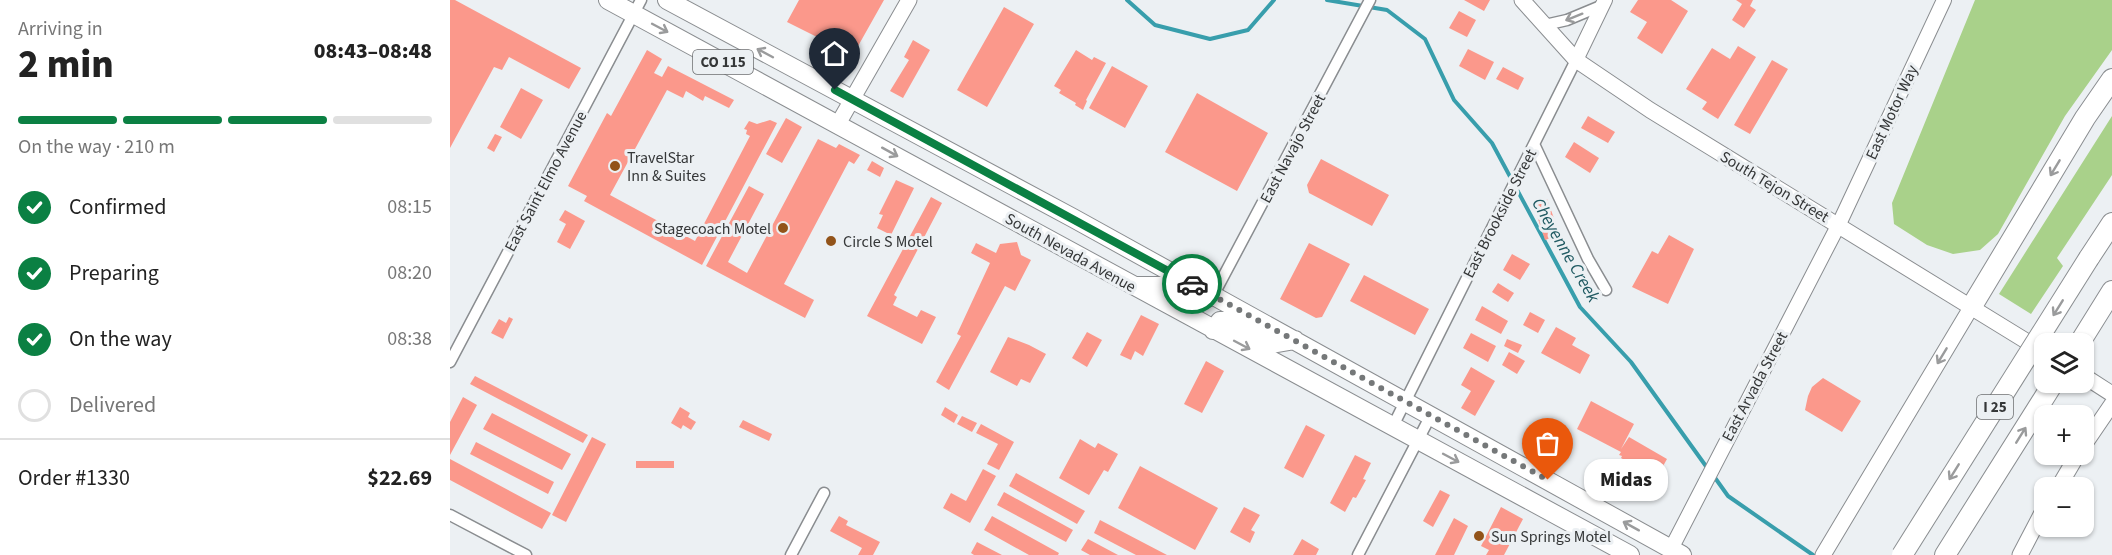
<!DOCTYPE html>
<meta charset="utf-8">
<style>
body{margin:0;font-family:"Source Sans 3",sans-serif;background:#f2f2f2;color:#222;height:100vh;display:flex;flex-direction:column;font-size:22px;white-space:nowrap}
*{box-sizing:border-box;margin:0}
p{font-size:20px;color:#767676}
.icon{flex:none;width:33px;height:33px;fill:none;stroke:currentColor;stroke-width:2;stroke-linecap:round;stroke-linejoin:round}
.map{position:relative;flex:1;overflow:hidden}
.drawer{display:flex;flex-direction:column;background:#fff;width:450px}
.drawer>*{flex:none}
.controls{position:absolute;left:1584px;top:333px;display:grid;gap:12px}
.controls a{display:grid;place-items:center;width:60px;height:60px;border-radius:12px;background:#fff;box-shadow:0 2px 4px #0004;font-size:30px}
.pin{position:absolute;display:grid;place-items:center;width:51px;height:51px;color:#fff;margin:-62px -26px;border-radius:50% 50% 50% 0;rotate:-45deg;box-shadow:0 0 6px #0007}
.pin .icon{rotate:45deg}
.courier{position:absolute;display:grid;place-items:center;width:60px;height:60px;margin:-30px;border:4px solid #0b8043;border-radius:50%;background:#fff;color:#222;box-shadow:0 2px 8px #0007}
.bubble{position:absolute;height:42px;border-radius:18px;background:#fff;box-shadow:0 2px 4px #0004;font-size:20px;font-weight:800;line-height:42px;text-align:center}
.overview em{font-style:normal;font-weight:800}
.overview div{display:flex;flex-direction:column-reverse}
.overview{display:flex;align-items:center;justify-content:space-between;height:102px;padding:0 18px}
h1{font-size:39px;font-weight:800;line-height:45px}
.bar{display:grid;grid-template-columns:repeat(4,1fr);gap:9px 6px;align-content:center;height:72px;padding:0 18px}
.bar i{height:8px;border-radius:4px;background:#e0e0e0}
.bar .on{background:#0b8043}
.bar p{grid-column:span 4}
.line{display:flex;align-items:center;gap:15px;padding:0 18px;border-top:2px solid #e0e0e0}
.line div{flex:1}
ol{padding:0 18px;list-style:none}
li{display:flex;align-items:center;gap:18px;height:66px}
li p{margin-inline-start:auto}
li .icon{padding:6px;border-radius:50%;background:#0b8043;color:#fff;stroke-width:4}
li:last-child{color:#767676}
li i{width:33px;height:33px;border:3px solid #e0e0e0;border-radius:50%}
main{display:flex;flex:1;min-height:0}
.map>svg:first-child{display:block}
</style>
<main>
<section class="drawer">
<div class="overview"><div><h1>2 min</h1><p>Arriving in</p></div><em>08:43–08:48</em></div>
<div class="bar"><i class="on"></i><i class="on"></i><i class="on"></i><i></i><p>On the way · 210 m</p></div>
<ol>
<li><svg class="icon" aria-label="check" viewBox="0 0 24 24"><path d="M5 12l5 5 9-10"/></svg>Confirmed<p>08:15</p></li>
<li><svg class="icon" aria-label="check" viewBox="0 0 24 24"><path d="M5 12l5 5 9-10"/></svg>Preparing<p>08:20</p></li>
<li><svg class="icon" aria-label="check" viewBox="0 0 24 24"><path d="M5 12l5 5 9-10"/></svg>On the way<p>08:38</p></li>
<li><i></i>Delivered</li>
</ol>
<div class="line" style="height:78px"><div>Order #1330</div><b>$22.69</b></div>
</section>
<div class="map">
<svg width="1662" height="555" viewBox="0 0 1662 555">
<rect width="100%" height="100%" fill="#ecf0f3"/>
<path fill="#a9d18a" d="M 1525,0 L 1662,0 L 1662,50 L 1615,116 L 1548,234 L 1530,250 L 1503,254 L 1477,245 L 1444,224 L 1442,203 Z
M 1662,116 L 1662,175 L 1607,258 L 1613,266 L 1581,314 L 1549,294 Z"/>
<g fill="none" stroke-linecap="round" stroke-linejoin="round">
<path stroke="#389eac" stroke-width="4" d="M 677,0 L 705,25 L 760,39 L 798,30 L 824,0
M 877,0 L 937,10 L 975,39 L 1004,100 L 1042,143 L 1130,307 L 1181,362 L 1258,469
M 1263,475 L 1278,496 L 1363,555"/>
</g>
<path fill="#fb988b" d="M 0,0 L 5,0 L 131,68 L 119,89 L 59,57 L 52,70 L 44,67 L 0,148 Z
M 349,0 L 434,0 L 403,55 L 337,22 Z
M 1014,0 L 1040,0 L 1034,11 Z
M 1188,0 L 1221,0 L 1238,11 L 1212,54 L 1187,38 L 1197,22 L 1180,12 Z
M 1286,0 L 1303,0 L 1300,6 L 1306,10 L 1294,28 L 1282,20 L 1292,4 Z
M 554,7 L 584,24 L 537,107 L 507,90 Z
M 1009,11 L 1026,20 L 1017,37 L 999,28 Z
M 463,40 L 480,50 L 453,98 L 440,91 L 459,60 L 454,57 Z
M 1288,46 L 1306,57 L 1268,119 L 1252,109 L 1257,102 L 1236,89 L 1262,48 L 1280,59 Z
M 1018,49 L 1044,62 L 1035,80 L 1009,66 Z
M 197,50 L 212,59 L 204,73 L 212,77 L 218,66 L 284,100 L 279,108 L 255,96 L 253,101 L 236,91 L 233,98 L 217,90 L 160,195 L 245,241 L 300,136 L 296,134 L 297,130 L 294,129 L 299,121 L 307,124 L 320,120 L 327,123 L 252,265 L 134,201 L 137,196 L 118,186 L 157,113 L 161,116 Z
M 626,50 L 642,60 L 644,57 L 656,63 L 636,100 L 637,101 L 633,110 L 625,105 L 626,103 L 609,93 L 611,90 L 604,86 Z
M 1322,60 L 1338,69 L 1300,134 L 1284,125 Z
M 662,66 L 698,86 L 675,128 L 639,108 Z
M 1053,67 L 1074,78 L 1068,90 L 1046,79 Z
M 71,88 L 93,100 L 71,139 L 50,127 Z
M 747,93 L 818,133 L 787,191 L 715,152 Z
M 1138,116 L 1165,132 L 1158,143 L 1131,128 Z
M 336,118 L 352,127 L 332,163 L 316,154 Z
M 45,134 L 52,137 L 44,152 L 37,148 Z
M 368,139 L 386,148 L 389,144 L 410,155 L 404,164 L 399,161 L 334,284 L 364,300 L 355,318 L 256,266 L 299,186 L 314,194 L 278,262 L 297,273 Z
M 1124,142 L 1149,158 L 1140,173 L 1115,157 Z
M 871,159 L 939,195 L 922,226 L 859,193 L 857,185 Z
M 422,161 L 434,168 L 430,177 L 417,170 Z
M 446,180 L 464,188 L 441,235 L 427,228 L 433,215 L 429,214 Z
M 481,197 L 492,203 L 444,295 L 447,297 L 443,305 L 467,317 L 471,310 L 486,317 L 472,344 L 417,316 Z
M 1097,199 L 1110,235 L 1095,240 L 1083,204 Z
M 115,210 L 135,221 L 120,249 L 107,242 L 116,224 L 109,220 Z
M 1219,235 L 1244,249 L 1218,304 L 1182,287 L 1202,251 L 1208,254 Z
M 567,242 L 571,255 L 581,260 L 565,291 L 555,286 L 499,390 L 486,382 L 511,336 L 507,334 L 540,263 L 521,253 L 526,243 L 546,253 L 550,244 Z
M 859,243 L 900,264 L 872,317 L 866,318 L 830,299 Z
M 1062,254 L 1080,264 L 1070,280 L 1053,270 Z
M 914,275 L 979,309 L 965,335 L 900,301 Z
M 1048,283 L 1064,293 L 1058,302 L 1042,292 Z
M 1032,306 L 1058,321 L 1051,334 L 1025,320 Z
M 1080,312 L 1095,320 L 1088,333 L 1073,325 Z
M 691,315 L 709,324 L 693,356 L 685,351 L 681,360 L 670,355 Z
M 59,317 L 63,319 L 53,339 L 41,333 L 49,319 L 56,323 Z
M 1106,327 L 1126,338 L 1122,345 L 1140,355 L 1130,374 L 1091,353 Z
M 637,332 L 652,340 L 637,367 L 622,358 Z
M 1021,333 L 1046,346 L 1038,362 L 1013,348 Z
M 558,337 L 579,345 L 596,354 L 580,383 L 571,379 L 567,386 L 540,372 Z
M 1057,339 L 1072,345 L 1068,353 L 1054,346 Z
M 1059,352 L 1075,361 L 1067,374 L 1052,365 Z
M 756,361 L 774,371 L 752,413 L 734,404 Z
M 1021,367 L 1045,381 L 1025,416 L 1011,408 L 1021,391 L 1011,385 Z
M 25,376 L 138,435 L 133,443 L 20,384 Z
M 1373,378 L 1411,401 L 1392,432 L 1355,410 L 1358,396 L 1362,387 Z
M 13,397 L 27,405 L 0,455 L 0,422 Z
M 1141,401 L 1184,424 L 1171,449 L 1179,437 L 1217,459 L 1208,475 L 1206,474 L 1204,477 L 1171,458 L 1172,456 L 1169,455 L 1171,452 L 1127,429 Z
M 230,407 L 240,413 L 238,417 L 246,422 L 241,430 L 233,425 L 231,429 L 221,423 Z
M 495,407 L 508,415 L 504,423 L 491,415 Z
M 42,413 L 121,454 L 112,470 L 33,429 Z
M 512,416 L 527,423 L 522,432 L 507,424 Z
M 293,420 L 322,434 L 319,441 L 289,427 Z
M 531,424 L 564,442 L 549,470 L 537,464 L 548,444 L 526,433 Z
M 856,425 L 875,435 L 853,478 L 834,468 Z
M 142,437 L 156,444 L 116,522 L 102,515 Z
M 630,439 L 645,448 L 648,443 L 668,454 L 658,472 L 654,470 L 639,495 L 609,478 Z
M 26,442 L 104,482 L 98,494 L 20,454 Z
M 905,455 L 921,463 L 913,479 L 916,480 L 906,498 L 903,497 L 895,512 L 880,503 Z
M 0,459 L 101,513 L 92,529 L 0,480 Z
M 186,461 L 224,461 L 224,468 L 186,468 Z
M 690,466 L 768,508 L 745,550 L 668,508 Z
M 533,469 L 546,476 L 520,523 L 493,508 L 501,493 L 516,501 Z
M 566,473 L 635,511 L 627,524 L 559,486 Z
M 990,490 L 1000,495 L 983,527 L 973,521 Z
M 554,492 L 623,530 L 616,542 L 547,505 Z
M 794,507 L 810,515 L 801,530 L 805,532 L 800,543 L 780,532 Z
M 1051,507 L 1073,519 L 1054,555 L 1036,555 L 1039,550 L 1031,546 Z
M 389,516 L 398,521 L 396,525 L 430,542 L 423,555 L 408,555 L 412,548 L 380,531 Z
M 542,516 L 609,553 L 608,555 L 579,555 L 534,530 Z
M 1004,518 L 1018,526 L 1004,555 L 985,555 Z
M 650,520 L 717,555 L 686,555 L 644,533 Z
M 638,539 L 668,555 L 640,555 L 631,550 Z
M 852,539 L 869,549 L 866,555 L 843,555 Z
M 527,542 L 552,555 L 524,555 L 521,553 Z"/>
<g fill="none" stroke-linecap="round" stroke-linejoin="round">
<defs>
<path id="minor" d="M 1095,25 L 1117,20 L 1153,5
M 1084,144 L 1138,259 L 1156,290
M 763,296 L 920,0
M 0,362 L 191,0
M 943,426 L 1126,60
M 0,515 L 76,555
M 341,555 L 374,493
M 908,555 L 981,415"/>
<path id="tertiary" d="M 1126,60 L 1155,0
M 1221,549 L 1389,224 L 1494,0"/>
<path id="secondary" d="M 1072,0 L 1126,60 L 1200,110 L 1594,352
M 388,124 L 459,0
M 1634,376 L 1662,394
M 1634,445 L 1662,404
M 1608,488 L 1628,454
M 1373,555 L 1522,306
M 1570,555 L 1594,509"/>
<path id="trunk" d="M 158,0 L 1180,555
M 217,0 L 623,218 L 1232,555
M 686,286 L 712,286 L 737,300 L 748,301 L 763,296
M 763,330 L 770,321 L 779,321 L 822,344 L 845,340"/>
<path id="motorway" d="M 1639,258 L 1662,223
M 1522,306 L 1635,118 L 1662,79
M 1629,344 L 1662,291
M 1495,555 L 1604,382"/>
</defs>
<use href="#minor" stroke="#8a8d90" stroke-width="13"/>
<use href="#tertiary" stroke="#8a8d90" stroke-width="16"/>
<use href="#secondary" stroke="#8a8d90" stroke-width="17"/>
<use href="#trunk" stroke="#8a8d90" stroke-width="20"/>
<use href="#motorway" stroke="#8a8d90" stroke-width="22"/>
<use href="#minor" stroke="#fff" stroke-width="10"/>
<use href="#tertiary" stroke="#fff" stroke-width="14"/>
<use href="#secondary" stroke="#fff" stroke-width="15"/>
<use href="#trunk" stroke="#fff" stroke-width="18"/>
<use href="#motorway" stroke="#fff" stroke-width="20"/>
<defs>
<path id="motorway-bridge" d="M 1452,555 L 1639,258"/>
</defs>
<use href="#motorway-bridge" stroke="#8a8d90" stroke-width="22" stroke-linecap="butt"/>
<use href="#motorway-bridge" stroke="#fff" stroke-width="20"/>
</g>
<defs><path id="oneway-shaft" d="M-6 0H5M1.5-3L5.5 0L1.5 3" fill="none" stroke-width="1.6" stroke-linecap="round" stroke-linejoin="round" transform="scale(1.5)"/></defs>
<g stroke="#9a9b9c">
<use href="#oneway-shaft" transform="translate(1124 17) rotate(158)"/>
<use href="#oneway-shaft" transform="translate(210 28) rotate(28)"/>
<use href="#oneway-shaft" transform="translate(315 53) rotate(-152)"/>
<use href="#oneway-shaft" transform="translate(440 152) rotate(29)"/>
<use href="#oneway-shaft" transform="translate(1605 168) rotate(121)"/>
<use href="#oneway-shaft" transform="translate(1608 308) rotate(122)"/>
<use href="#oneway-shaft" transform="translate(792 345) rotate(28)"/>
<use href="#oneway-shaft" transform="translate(1492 356) rotate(121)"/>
<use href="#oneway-shaft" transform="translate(1571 435) rotate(-58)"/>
<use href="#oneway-shaft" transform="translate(1001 458) rotate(28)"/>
<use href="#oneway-shaft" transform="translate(1504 472) rotate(122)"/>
<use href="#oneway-shaft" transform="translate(1181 526) rotate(-151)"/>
</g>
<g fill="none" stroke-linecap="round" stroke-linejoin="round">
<path stroke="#757879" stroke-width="6" stroke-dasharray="0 10.8" d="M 742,284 L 1098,480"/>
<path stroke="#0b8043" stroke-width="8" d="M 385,90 L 742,284"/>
</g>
<g fill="#925319" stroke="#ecf0f3" stroke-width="2">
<circle cx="165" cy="166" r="6"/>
<circle cx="333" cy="228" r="6"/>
<circle cx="381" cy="241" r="6"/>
<circle cx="1029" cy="536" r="6"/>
</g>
<g text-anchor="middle" stroke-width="6" stroke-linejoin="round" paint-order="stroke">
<g fill="#ecf0f3" stroke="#6c6e70" stroke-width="1.5">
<rect x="243" y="50" width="60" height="24" rx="4.5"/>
<rect x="1527" y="395" width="36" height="24" rx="4.5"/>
</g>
<g font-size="15" font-weight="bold" fill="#353738">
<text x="273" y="67">CO 115</text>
<text x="1545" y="412">I 25</text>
</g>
<g font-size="16" fill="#353738" stroke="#ecf0f3">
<text transform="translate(1441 112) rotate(-65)" y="6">East Motor Way</text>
<text transform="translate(842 148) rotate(-62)" y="6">East Navajo Street</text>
<text transform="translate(95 181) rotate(-62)" y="6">East Saint Elmo Avenue</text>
<text transform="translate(1325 186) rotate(31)" y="6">South Tejon Street</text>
<text transform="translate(1049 213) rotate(-63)" y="6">East Brookside Street</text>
<text transform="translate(621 252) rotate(29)" y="6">South Nevada Avenue</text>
<text transform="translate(1304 386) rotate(-62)" y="6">East Arvada Street</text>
</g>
<g font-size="16" fill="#353738" stroke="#ecf0f3" text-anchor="start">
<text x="177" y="163">TravelStar<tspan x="177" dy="18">Inn &amp; Suites</tspan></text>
<text x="321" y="234" text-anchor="end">Stagecoach Motel</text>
<text x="393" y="247">Circle S Motel</text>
<text x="1041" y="542">Sun Springs Motel</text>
</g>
<g font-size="18" font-style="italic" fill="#205a62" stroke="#ecf0f3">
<text transform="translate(1116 250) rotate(60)" y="6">Cheyenne Creek</text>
</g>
</g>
</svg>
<div class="controls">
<a><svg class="icon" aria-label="layers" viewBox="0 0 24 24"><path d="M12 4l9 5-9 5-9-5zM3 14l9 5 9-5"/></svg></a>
<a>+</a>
<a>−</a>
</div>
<div class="pin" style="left:1098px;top:480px;background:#ea580c"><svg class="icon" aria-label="bag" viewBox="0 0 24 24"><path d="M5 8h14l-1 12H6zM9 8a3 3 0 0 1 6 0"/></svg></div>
<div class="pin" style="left:385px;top:90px;background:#1f2937"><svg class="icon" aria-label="home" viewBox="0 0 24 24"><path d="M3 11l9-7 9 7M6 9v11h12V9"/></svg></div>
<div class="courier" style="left:742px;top:284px"><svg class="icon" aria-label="car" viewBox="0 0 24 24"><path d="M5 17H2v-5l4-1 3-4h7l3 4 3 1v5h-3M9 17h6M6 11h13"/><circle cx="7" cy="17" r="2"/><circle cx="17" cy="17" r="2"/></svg></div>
<div class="bubble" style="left:1134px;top:459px;width:84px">Midas</div>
</div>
</main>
